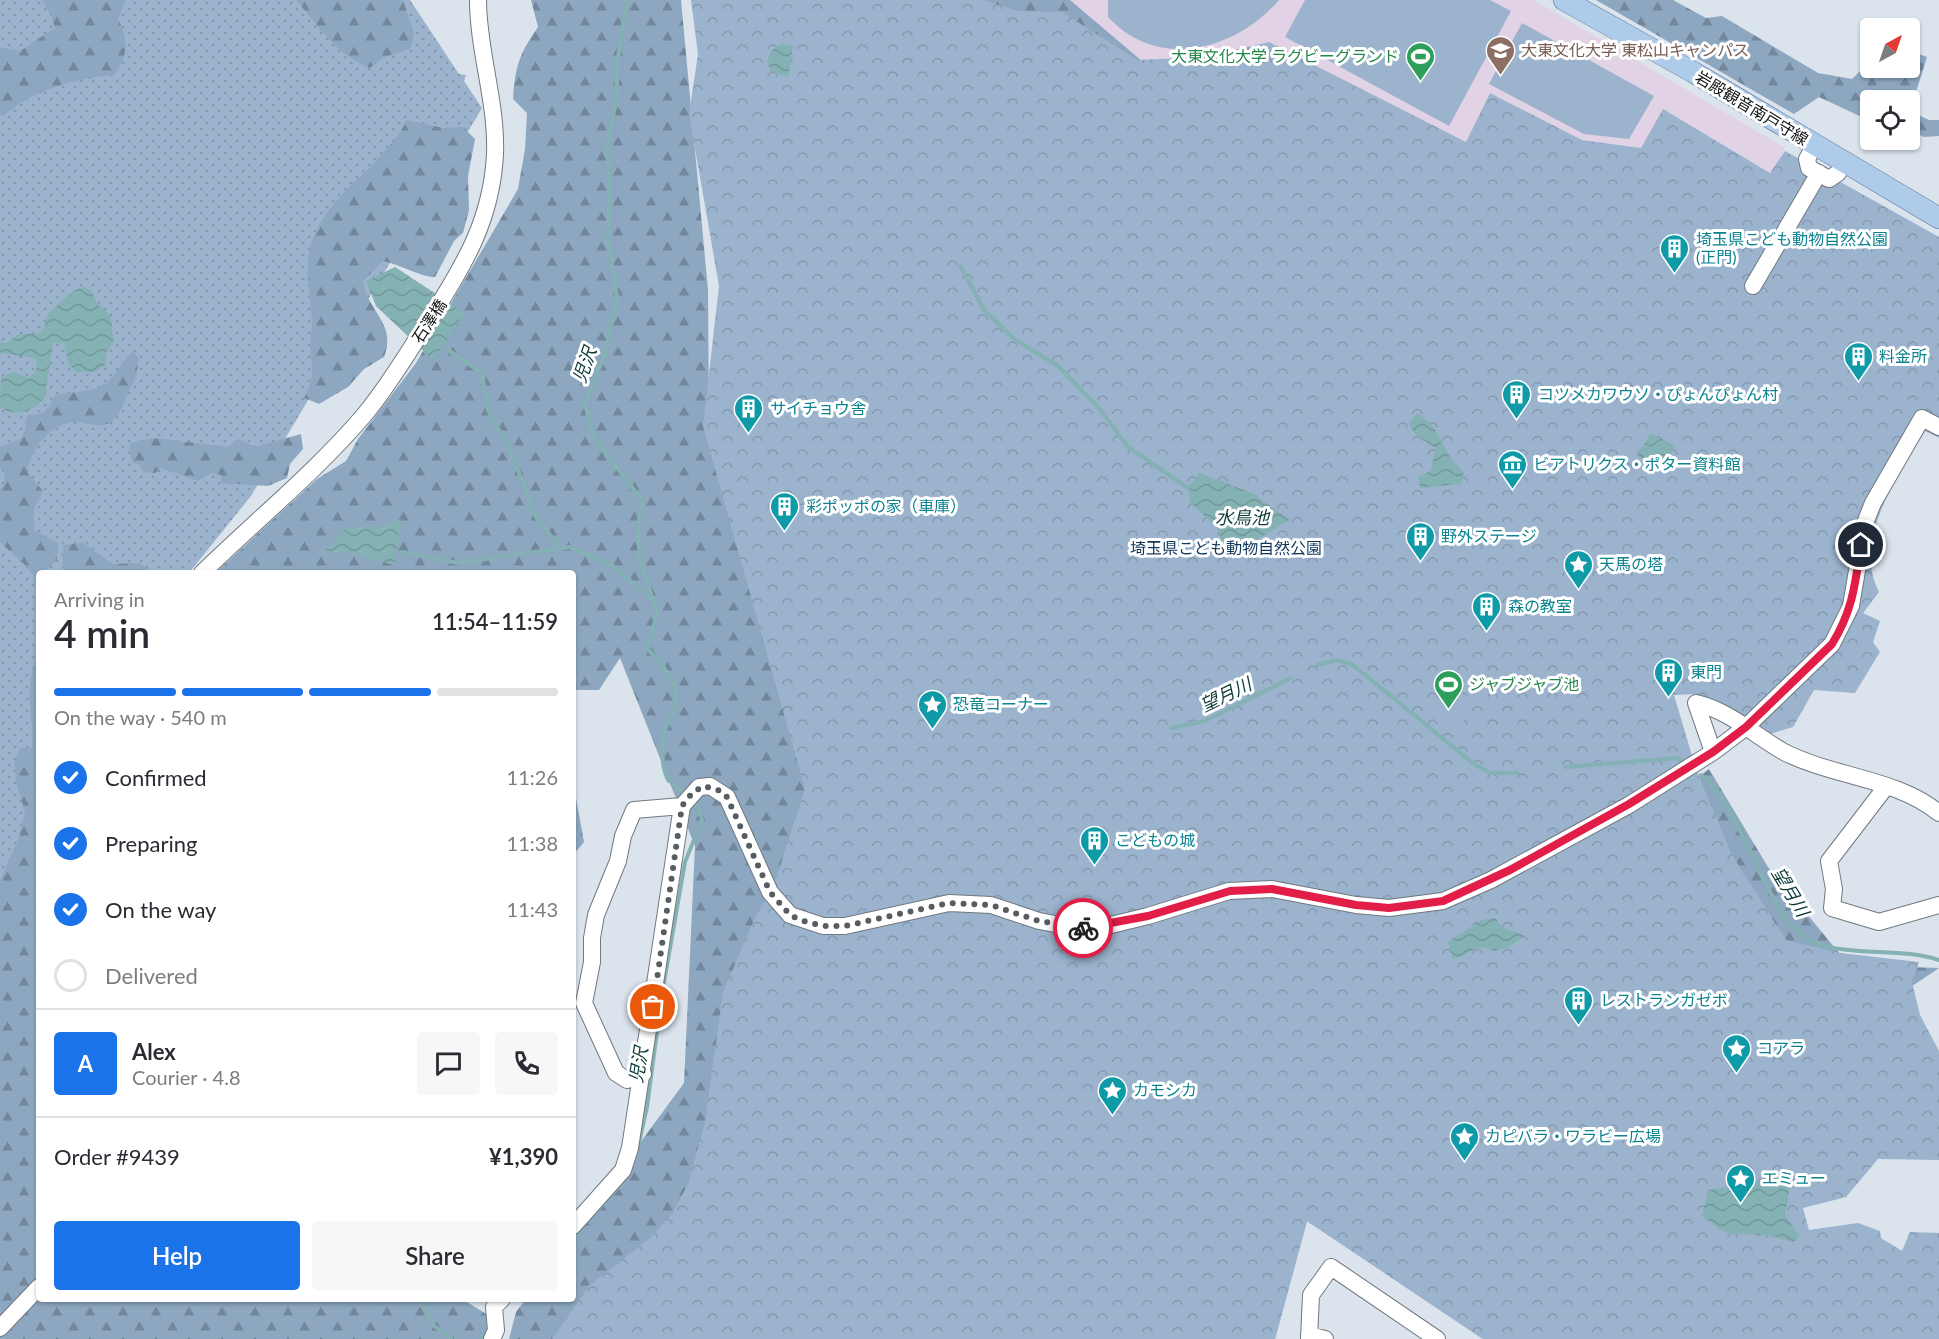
<!DOCTYPE html>
<meta charset="utf-8">
<style>
body{margin:0;font-family:Lato,"Noto Sans JP",sans-serif;background:#f7f7f7;color:#2b2b33;height:100vh;display:flex;flex-direction:column;font-size:22px;white-space:nowrap}
*{box-sizing:border-box;margin:0}
p{font-size:20px;color:#7c7c81}
.icon{flex:none;width:33px;height:33px;fill:none;stroke:currentColor;stroke-width:2;stroke-linecap:round;stroke-linejoin:round}
.map{position:relative;flex:1;overflow:hidden}
.side{position:absolute;left:36px;top:570px;width:540px;height:732px;display:flex;flex-direction:column;background:#fff;border-radius:6px;box-shadow:0 2px 4px #0004}
.side>*{flex:none}
.needle{width:39px;rotate:40deg}
.controls{position:absolute;left:1860px;top:18px;display:grid;gap:12px}
.controls a{display:grid;place-items:center;width:60px;height:60px;border-radius:6px;background:#fff;box-shadow:0 2px 4px #0004;font-size:30px}
.pin{position:absolute;display:grid;place-items:center;width:51px;height:51px;color:#fff;margin:-26px;border:3px solid #fff;border-radius:50%;box-shadow:0 2px 6px #0007}
.courier{position:absolute;display:grid;place-items:center;width:60px;height:60px;margin:-30px;border:4px solid #e11d48;border-radius:50%;background:#fff;color:#222;box-shadow:0 2px 8px #0007}
.headline em{font-style:normal;font-weight:600}
.headline div{display:flex;flex-direction:column-reverse}
.headline{display:flex;align-items:center;justify-content:space-between;height:102px;padding:0 18px}
h1{font-size:39px;font-weight:600;line-height:45px}
.bar{display:grid;grid-template-columns:repeat(4,1fr);gap:9px 6px;align-content:center;height:72px;padding:0 18px}
.bar i{height:8px;border-radius:4px;background:#e1e1e2}
.bar .selected{background:#1a73e8}
.bar p{grid-column:span 4}
.line{display:flex;align-items:center;gap:15px;padding:0 18px;border-top:2px solid #e1e1e2}
.line div{flex:1}
.round{display:grid;place-items:center;flex:none;width:63px;height:63px;border-radius:6px;background:#f7f7f7}
ol{padding:0 18px;list-style:none}
li{display:flex;align-items:center;gap:18px;height:66px}
li p{margin-inline-start:auto}
li .icon{padding:6px;border-radius:50%;background:#1a73e8;color:#fff;stroke-width:4}
li:last-child{color:#7c7c81}
li i{width:33px;height:33px;border:3px solid #e1e1e2;border-radius:50%}
.button{display:flex;gap:12px;margin-top:auto;padding:12px 18px}
.button a{flex:1;height:69px;border-radius:6px;background:#1a73e8;color:#fff;font-size:24px;font-weight:600;line-height:69px;text-align:center}
.button a+a{background:#f7f7f7;color:#2b2b33}
.map>svg:first-child{display:block}
</style>
<div class="map">
<svg width="1939" height="1339" viewBox="0 0 1939 1339">
<defs>
<pattern id="grass-dots" width="8" height="8" patternUnits="userSpaceOnUse" patternTransform="scale(1.5)"><rect width="8" height="8" fill="#9bb3cd"/><path d="M2 2h.1M6 6h.1" fill="none" stroke="#8499af" stroke-width="1.8" stroke-linecap="round"/></pattern>
<pattern id="forest-firs" width="22" height="20" patternUnits="userSpaceOnUse" patternTransform="scale(1.5)"><rect width="22" height="20" fill="#8da7c1"/><path d="M5 1l3.5 6h-7zM16 11l3.5 6h-7z" fill="#72879c"/></pattern>
<pattern id="park-crowns" width="20" height="18" patternUnits="userSpaceOnUse" patternTransform="scale(1.5)"><rect width="20" height="18" fill="#9bb3cd"/><path d="M2 6a3 3 0 1 1 6 0M12 15a3 3 0 1 1 6 0" fill="none" stroke="#8499af"/></pattern>
<pattern id="water-waves" width="16" height="10" patternUnits="userSpaceOnUse" patternTransform="scale(1.5)"><rect width="16" height="10" fill="#84b1b3"/><path d="M0 5q4-4 8 0t8 0" fill="none" stroke="#719799"/></pattern>
</defs>
<rect width="100%" height="100%" fill="#dbe3ec"/>
<path fill="#e2d2e5" d="M 984,0 L 1534,0 L 1785,148 L 1771,173 L 1664,110 L 1641,148 L 1582,140 L 1490,93 L 1466,142 L 1269,42 L 1204,57 L 1137,60 Z"/>
<path fill="url(#grass-dots)" d="M 0,0 L 410,0 L 459,74 L 466,75 L 464,81 L 482,108 L 251,496 L 189,573 L 39,573 L 39,973 L 0,1147 Z"/>
<path fill="url(#forest-firs)" d="M 42,0 L 125,0 L 118,19 C 129,38 128,58 114,75 C 74,79 35,89 3,116 L 0,115 L 0,47 L 20,51 L 55,28 L 51,15 Z
M 296,0 L 403,0 L 414,34 L 410,49 L 382,58 L 370,68 C 333,52 321,29 296,0 Z
M 531,0 L 681,0 L 708,290 L 709,424 L 781,0 L 1070,0 L 1155,72 L 1586,460 L 1685,788 L 1709,769 L 1768,867 L 1849,965 L 1939,968 L 1878,1009 L 1785,1211 L 1939,1339 L 1483,1339 L 1307,1221 L 1275,1339 L 509,1339 L 516,1312 L 526,1299 L 573,1299 L 573,1234 L 684,1083 L 695,846 L 620,658 L 599,690 L 573,690 L 573,573 L 215,573 L 317,479 L 346,461 L 358,439 L 416,363 L 518,189 L 525,149 L 527,113 L 513,99 C 515,67 519,54 538,27 Z
M 1596,0 L 1673,0 L 1706,18 L 1722,16 L 1818,73 L 1852,79 L 1870,61 L 1870,68 L 1910,68 L 1910,51 L 1927,57 L 1910,111 L 1929,120 L 1939,120 L 1939,136 L 1924,137 L 1910,130 L 1910,100 L 1870,100 L 1870,121 L 1819,97 L 1794,114 Z
M 407,120 L 443,128 L 463,127 L 475,139 L 468,176 L 469,210 L 463,233 L 454,241 L 435,277 C 424,278 398,264 383,261 L 363,281 C 368,313 397,323 384,357 L 364,369 L 348,387 L 319,404 L 304,398 C 316,375 312,370 310,346 C 310,338 312,331 312,323 C 311,297 303,266 312,241 C 330,191 385,165 407,120 Z
M 133,352 L 138,357 C 138,375 136,377 128,393 C 124,402 121,414 112,421 C 101,430 88,422 76,422 C 51,422 31,449 27,472 L 43,491 L 34,508 L 34,530 L 58,543 L 57,559 L 44,573 L 39,573 L 38,581 L 26,566 L 0,542 L 0,489 L 4,484 L 5,472 L 0,468 L 0,447 L 21,439 L 26,428 L 25,420 L 29,415 C 44,415 49,410 54,396 C 73,390 92,395 108,381 C 118,373 122,360 133,352 Z
M 301,434 L 303,449 L 290,464 L 287,478 L 268,486 L 221,483 L 221,475 L 211,473 L 198,481 L 161,468 L 155,473 L 143,472 L 140,465 L 133,463 L 129,453 L 130,443 L 154,438 L 228,447 L 238,439 L 255,447 Z
M 83,543 L 113,564 L 139,563 L 155,573 L 63,573 L 63,545 Z
M 39,655 L 39,1299 L 462,1299 L 488,1315 L 486,1339 L 0,1339 L 0,881 L 19,837 L 25,812 L 16,782 L 15,760 L 20,748 L 32,748 C 35,714 21,689 39,655 Z
M 573,782 L 584,842 L 573,855 Z"/>
<path fill="url(#park-crowns)" d="M 691,0 L 984,0 L 1018,11 L 1062,12 L 1137,60 L 1204,57 L 1269,42 L 1466,142 L 1490,93 L 1582,140 L 1641,148 L 1663,109 L 1770,173 L 1785,151 L 1939,237 L 1939,438 L 1925,431 C 1898,475 1852,540 1879,592 L 1863,613 L 1880,621 L 1873,642 L 1880,652 L 1855,693 L 1814,690 L 1793,727 L 1767,735 L 1696,694 L 1674,695 L 1696,769 L 1732,855 L 1786,940 L 1840,953 L 1919,962 L 1912,982 L 1920,1015 L 1939,1051 L 1939,1160 L 1878,1159 L 1846,1197 L 1803,1208 L 1809,1230 L 1858,1223 L 1880,1231 L 1881,1238 L 1902,1251 L 1910,1232 L 1939,1233 L 1939,1339 L 1483,1339 L 1307,1221 L 1275,1339 L 552,1339 L 590,1285 L 651,1237 L 672,1214 L 688,1184 L 705,1122 L 723,992 L 754,920 L 775,882 L 805,789 L 703,426 L 719,286 L 689,114 L 698,54 Z"/>
<path fill="#9bb3cd" d="M 1108,0 L 1279,0 C 1235,51 1158,71 1108,17 Z
M 1305,0 L 1490,0 L 1511,11 L 1449,126 L 1285,37 Z
M 1522,23 L 1654,96 L 1629,139 L 1584,134 L 1489,84 Z
M 1462,693 L 1472,701 C 1471,720 1461,726 1443,728 L 1416,702 L 1437,706 Z"/>
<path fill="url(#water-waves)" d="M 781,44 L 793,46 L 788,77 L 771,71 L 767,63 L 771,51 Z
M 395,267 L 465,313 L 433,360 L 376,306 L 366,281 Z
M 82,287 C 94,289 92,294 97,303 C 99,307 105,309 108,313 C 114,320 111,333 114,341 L 106,353 L 105,365 L 95,372 L 77,372 L 69,365 L 64,343 L 53,343 L 45,397 C 35,411 13,419 0,406 L 1,377 L 14,372 L 28,378 C 36,374 39,366 35,358 L 0,353 L 0,343 L 7,343 L 17,335 L 40,333 C 46,327 45,322 48,315 C 50,310 76,288 82,287 Z
M 1417,413 C 1441,429 1437,438 1451,458 C 1456,466 1462,466 1464,476 L 1460,484 L 1420,488 L 1418,477 L 1431,471 L 1435,448 L 1414,433 L 1409,423 Z
M 1651,433 L 1675,447 L 1661,470 L 1637,456 Z
M 1200,473 L 1254,494 L 1289,520 L 1229,557 L 1217,528 L 1190,502 L 1188,488 Z
M 402,519 L 394,565 L 346,552 L 322,553 L 346,528 L 376,527 Z
M 1495,918 L 1502,927 L 1525,936 L 1507,948 L 1494,951 C 1477,941 1469,956 1453,959 L 1448,942 L 1481,920 Z
M 1782,1172 L 1789,1175 L 1791,1181 L 1785,1215 L 1799,1235 L 1794,1242 L 1765,1235 L 1734,1234 L 1722,1231 L 1702,1216 L 1708,1190 L 1753,1183 Z"/>
<g fill="none" stroke-linecap="round" stroke-linejoin="round">
<path stroke="#84b1b3" stroke-width="4" d="M 627,0 L 618,57 L 616,101 L 607,146 L 610,189 L 608,238 L 617,297 L 605,354 L 585,404 L 594,438 L 641,499 L 638,534 L 640,561 L 657,612 L 648,649 C 658,661 673,676 676,692 C 679,709 666,722 663,736 C 661,747 662,772 669,781
M 961,267 L 984,310 L 1014,339 L 1058,366 L 1099,408 L 1128,447 L 1188,488
M 448,350 L 482,373 L 488,410 L 512,454 L 536,517 L 560,548
M 402,552 L 458,563 L 569,547 L 613,566 L 653,600
M 1317,665 L 1337,660 L 1353,665 L 1474,764 L 1490,773 L 1518,773
M 1171,728 L 1205,721 L 1291,678
M 1566,767 L 1676,758 L 1686,764
M 1701,775 C 1746,810 1765,923 1816,943 C 1852,957 1902,947 1939,960
M 672,784 L 686,794
M 638,1147 L 647,1107 L 662,994 L 685,862 L 702,820 L 698,807 L 693,801
M 587,1222 L 624,1181
M 573,1237 L 580,1230
M 422,1299 L 433,1325 L 451,1339
M 482,1339 L 491,1324"/>
<defs>
<path id="minor" d="M 1814,146 L 1807,159 L 1809,168 L 1829,179 L 1838,173 L 1844,162
M 1753,286 L 1819,173
M 202,573 C 256,520 316,472 365,414 C 390,384 410,349 431,317 C 465,264 492,218 495,154 C 497,102 478,51 478,0
M 1713,752 L 1696,703 C 1730,711 1754,735 1784,752 C 1833,777 1896,778 1939,813
M 1885,788 L 1829,861 L 1834,889 L 1832,908 L 1879,922 L 1939,905
M 643,1074 L 627,1080 L 616,1073 L 584,1003 L 592,962 L 592,938 L 596,915 L 618,861 L 623,836 L 634,810 L 682,806
M 573,1226 L 623,1170 L 630,1148 L 682,806 L 699,787 L 710,786 L 727,797 L 770,892 L 790,915 L 823,926 L 845,926 L 949,903 L 991,905 L 1039,921 L 1077,928 L 1111,925 L 1148,916 L 1229,891 L 1272,889 L 1356,905 L 1389,908 L 1443,901 L 1491,880 L 1629,805 L 1713,752 L 1746,727 L 1832,644 L 1851,606 L 1865,523 L 1873,503 L 1922,418 L 1939,427
M 0,1328 L 39,1287
M 1309,1335 L 1325,1339
M 492,1339 L 496,1330 L 494,1307 L 502,1299
M 1309,1339 L 1311,1295 L 1331,1267 L 1437,1339"/>
<path id="major" d="M 1564,0 L 1693,72 L 1939,218"/>
</defs>
<use href="#minor" stroke="#717880" stroke-width="18"/>
<use href="#major" stroke="#557497" stroke-width="22"/>
<use href="#minor" stroke="#fff" stroke-width="16"/>
<use href="#major" stroke="#afcbea" stroke-width="21"/>
</g>
<g fill="none" stroke-linecap="round" stroke-linejoin="round">
<path stroke="#575c61" stroke-width="6" stroke-dasharray="0 10.8" d="M 653,1007 L 682,806 L 693,792 L 704,786 L 721,791 L 727,797 L 770,892 L 790,915 L 800,920 L 823,926 L 845,926 L 949,903 L 991,905 L 1039,921 L 1083,928"/>
<path stroke="#e11d48" stroke-width="8" d="M 1083,928 L 1148,916 L 1230,891 L 1272,889 L 1356,905 L 1389,908 L 1443,901 L 1510,870 L 1629,804 L 1713,752 L 1746,727 L 1832,644 C 1853,610 1855,584 1861,545"/>
</g>
<defs>
<symbol id="university-pin" viewBox="-11 -11 22 30"><path d="M0 17L-7.5 6A9.5 9.5 0 1 1 7.5 6Z" fill="#8d6e63" stroke="#fff"/><path d="M0-5L7-2L0 1L-7-2ZM-4 1L0 2.5L4 1V4Q0 6-4 4Z" fill="#fff"/></symbol>
<symbol id="stadium-pin" viewBox="-11 -11 22 30"><path d="M0 17L-7.5 6A9.5 9.5 0 1 1 7.5 6Z" fill="#2e9e5b" stroke="#fff"/><path d="M0-5a6.5 5 0 1 0 0 10a6.5 5 0 1 0 0-10ZM-3.5-1.8h7v3.6h-7Z" fill="#fff"/></symbol>
<symbol id="building-pin" viewBox="-11 -11 22 30"><path d="M0 17L-7.5 6A9.5 9.5 0 1 1 7.5 6Z" fill="#0f9aa8" stroke="#fff"/><path d="M-4-6H4V6H1V3H-1V6H-4ZM-2.5-4.3h1.7v1.8h-1.7ZM.8-4.3h1.7v1.8H.8ZM-2.5-1h1.7V.8h-1.7ZM.8-1h1.7V.8H.8Z" fill="#fff"/></symbol>
<symbol id="museum-pin" viewBox="-11 -11 22 30"><path d="M0 17L-7.5 6A9.5 9.5 0 1 1 7.5 6Z" fill="#0f9aa8" stroke="#fff"/><path d="M0-6L6-3V-2H-6V-3ZM-5-1h2V3h-2ZM-1-1h2V3h-2ZM3-1h2V3H3ZM-6 4H6V6H-6Z" fill="#fff"/></symbol>
<symbol id="sight-pin" viewBox="-11 -11 22 30"><path d="M0 17L-7.5 6A9.5 9.5 0 1 1 7.5 6Z" fill="#0f9aa8" stroke="#fff"/><path d="M0-6L1.8-2.2L6-1.7L2.9 1.2L3.7 5.4L0 3.3L-3.7 5.4L-2.9 1.2L-6-1.7L-1.8-2.2Z" fill="#fff"/></symbol>
</defs>
<g fill-rule="evenodd">
<use href="#university-pin" x="1484" y="34" width="33" height="45"/>
<use href="#stadium-pin" x="1404" y="40" width="33" height="45"/>
<use href="#building-pin" x="1658" y="232" width="33" height="45"/>
<use href="#building-pin" x="1842" y="340" width="33" height="45"/>
<use href="#building-pin" x="1500" y="378" width="33" height="45"/>
<use href="#building-pin" x="732" y="392" width="33" height="45"/>
<use href="#museum-pin" x="1496" y="448" width="33" height="45"/>
<use href="#building-pin" x="768" y="490" width="33" height="45"/>
<use href="#building-pin" x="1404" y="520" width="33" height="45"/>
<use href="#sight-pin" x="1562" y="548" width="33" height="45"/>
<use href="#building-pin" x="1470" y="590" width="33" height="45"/>
<use href="#building-pin" x="1652" y="656" width="33" height="45"/>
<use href="#stadium-pin" x="1432" y="668" width="33" height="45"/>
<use href="#sight-pin" x="916" y="688" width="33" height="45"/>
<use href="#building-pin" x="1078" y="824" width="33" height="45"/>
<use href="#building-pin" x="1562" y="984" width="33" height="45"/>
<use href="#sight-pin" x="1720" y="1032" width="33" height="45"/>
<use href="#sight-pin" x="1096" y="1074" width="33" height="45"/>
<use href="#sight-pin" x="1448" y="1120" width="33" height="45"/>
<use href="#sight-pin" x="1724" y="1162" width="33" height="45"/>
</g>
<g text-anchor="middle" stroke-width="6" stroke-linejoin="round" paint-order="stroke">
<g font-size="16" fill="#785e54" stroke="#fff" text-anchor="start">
<text x="1521" y="56">大東文化大学 東松山キャンパス</text>
</g>
<g font-size="16" fill="#27864d" stroke="#fff" text-anchor="end">
<text x="1399" y="62">大東文化大学 ラグビーグランド</text>
<text x="1469" y="690" text-anchor="start">ジャブジャブ池</text>
</g>
<g font-size="16" fill="#101316" stroke="#fff">
<text transform="translate(1752 108) rotate(31)" y="6">岩殿観音南戸守線</text>
<text transform="translate(429 321) rotate(-57)" y="6">石澤橋</text>
</g>
<g font-size="16" fill="#0d838f" stroke="#fff" text-anchor="start">
<text x="1696" y="245">埼玉県こども動物自然公園<tspan x="1696" dy="18">(正門)</tspan></text>
<text x="1879" y="362">料金所</text>
<text x="1538" y="400">コツメカワウソ・ぴょんぴょん村</text>
<text x="770" y="414">サイチョウ舎</text>
<text x="1533" y="470">ビアトリクス・ポター資料館</text>
<text x="806" y="512">彩ポッポの家（車庫）</text>
<text x="1441" y="542">野外ステージ</text>
<text x="1599" y="570">天馬の塔</text>
<text x="1508" y="612">森の教室</text>
<text x="1690" y="678">東門</text>
<text x="953" y="710">恐竜コーナー</text>
<text x="1115" y="846">こどもの城</text>
<text x="1600" y="1006">レストランガゼボ</text>
<text x="1757" y="1054">コアラ</text>
<text x="1133" y="1096">カモシカ</text>
<text x="1485" y="1142">カピバラ・ワラビー広場</text>
<text x="1762" y="1184">エミュー</text>
</g>
<g font-size="16" fill="#0e375b" stroke="#fff">
<text x="1226" y="554">埼玉県こども動物自然公園</text>
</g>
<g font-size="18" font-style="italic" fill="#0c393b" stroke="#fff">
<text transform="translate(585 365) rotate(-71)" y="6">児沢</text>
<text x="1242" y="524">水鳥池</text>
<text transform="translate(1226 695) rotate(-26)" y="6">望月川</text>
<text transform="translate(1790 892) rotate(59)" y="6">望月川</text>
<text transform="translate(639 1065) rotate(-81)" y="6">児沢</text>
</g>
</g>
</svg>
<div class="controls">
<a><svg class="needle" viewBox="-14 -14 28 28"><path d="M0-13l5 13h-10z" fill="#e53935"/><path d="M0 13l5-13h-10z" fill="#7c7c81"/></svg></a>
<a><svg class="icon" aria-label="locate" viewBox="0 0 24 24"><circle cx="12" cy="12" r="6"/><path d="M12 2v4M12 18v4M2 12h4M18 12h4"/></svg></a>
</div>
<div class="pin" style="left:653px;top:1007px;background:#ea580c"><svg class="icon" aria-label="bag" viewBox="0 0 24 24"><path d="M5 8h14l-1 12H6zM9 8a3 3 0 0 1 6 0"/></svg></div>
<div class="pin" style="left:1861px;top:545px;background:#1f2937"><svg class="icon" aria-label="home" viewBox="0 0 24 24"><path d="M3 11l9-7 9 7M6 9v11h12V9"/></svg></div>
<div class="courier" style="left:1083px;top:928px"><svg class="icon" aria-label="bike" viewBox="0 0 24 24"><circle cx="6" cy="16" r="4"/><circle cx="18" cy="16" r="4"/><path d="M6 16l4-8h5l3 8M10 8l3 8H6M13 5h3"/></svg></div>
<section class="side">
<div class="headline"><div><h1>4 min</h1><p>Arriving in</p></div><em>11:54–11:59</em></div>
<div class="bar"><i class="selected"></i><i class="selected"></i><i class="selected"></i><i></i><p>On the way · 540 m</p></div>
<ol>
<li><svg class="icon" aria-label="check" viewBox="0 0 24 24"><path d="M5 12l5 5 9-10"/></svg>Confirmed<p>11:26</p></li>
<li><svg class="icon" aria-label="check" viewBox="0 0 24 24"><path d="M5 12l5 5 9-10"/></svg>Preparing<p>11:38</p></li>
<li><svg class="icon" aria-label="check" viewBox="0 0 24 24"><path d="M5 12l5 5 9-10"/></svg>On the way<p>11:43</p></li>
<li><i></i>Delivered</li>
</ol>
<div class="line" style="height:108px"><b class="round" style="background:#1a73e8;color:#fff">A</b><div><b>Alex</b><p>Courier · 4.8</p></div><a class="round"><svg class="icon" aria-label="chat" viewBox="0 0 24 24"><path d="M4 5h16v11H9l-5 4z"/></svg></a><a class="round"><svg class="icon" aria-label="phone" viewBox="0 0 24 24"><path d="M5 4h4l2 5-3 2q2 4 5 5l2-3 5 2v4C11 20 4 13 5 4z"/></svg></a></div>
<div class="line" style="height:78px"><div>Order #9439</div><b>¥1,390</b></div>
<div class="button"><a>Help</a><a>Share</a></div>
</section>
</div>
